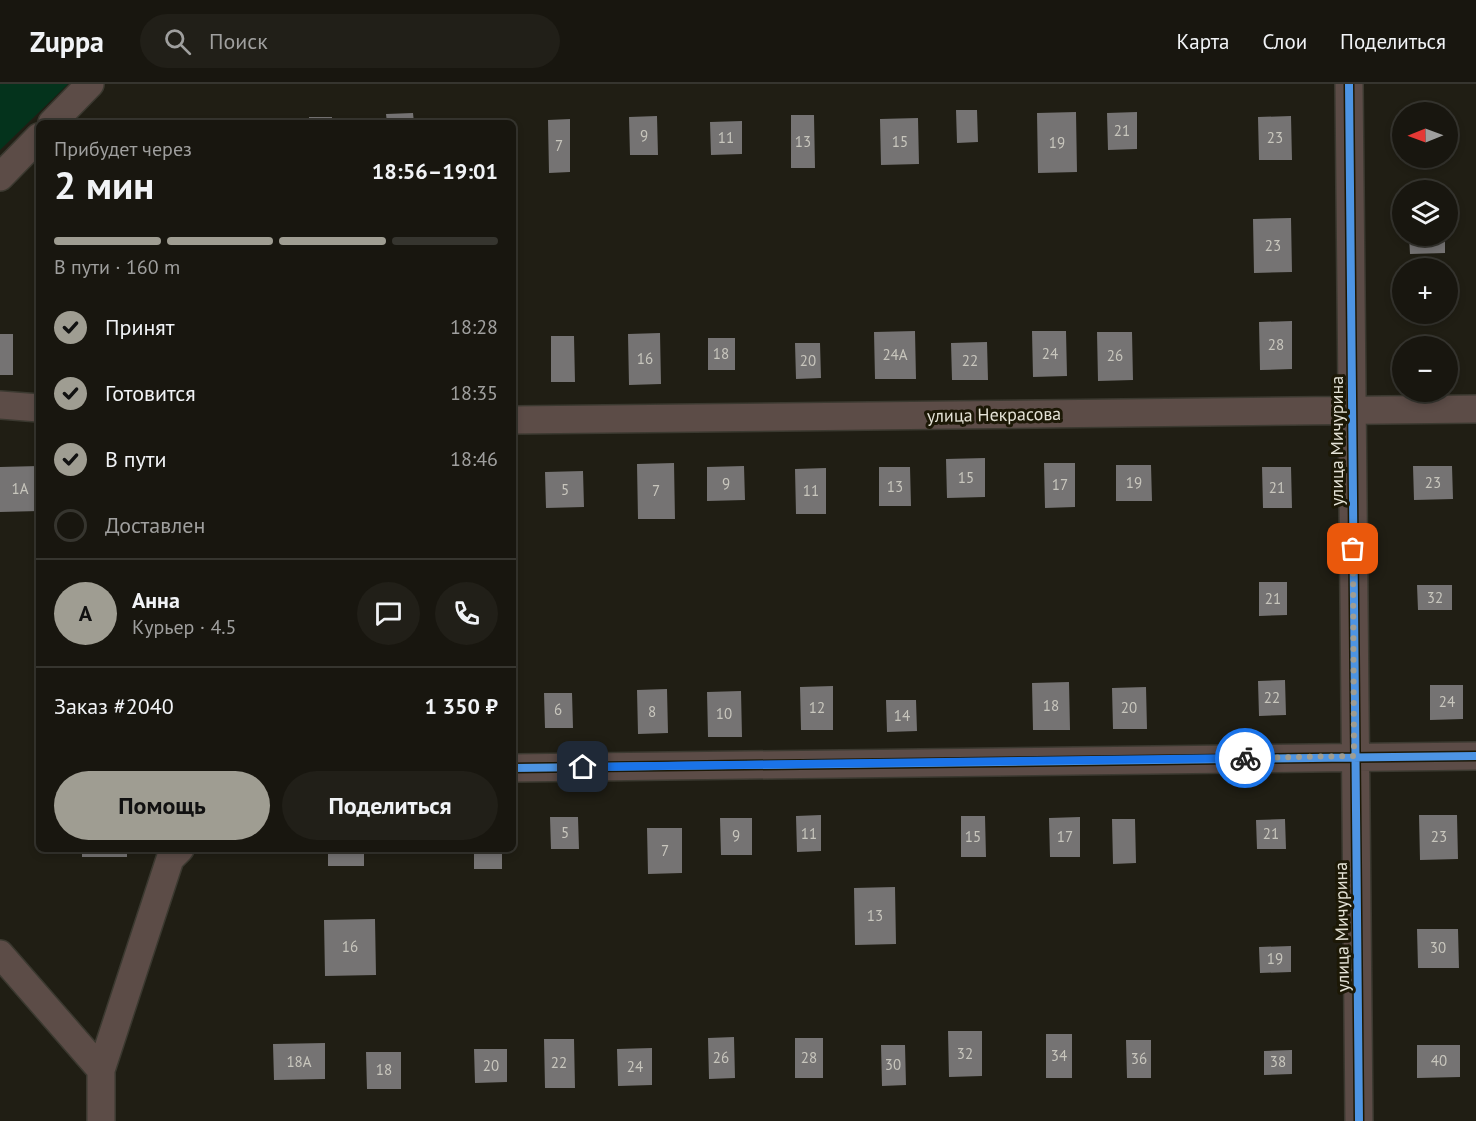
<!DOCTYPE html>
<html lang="ru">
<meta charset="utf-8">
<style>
body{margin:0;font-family:"PT Sans",sans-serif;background:#211f18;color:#f1f3f6;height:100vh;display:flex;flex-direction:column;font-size:22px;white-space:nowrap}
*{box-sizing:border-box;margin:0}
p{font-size:20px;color:#9f9f9e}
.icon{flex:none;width:33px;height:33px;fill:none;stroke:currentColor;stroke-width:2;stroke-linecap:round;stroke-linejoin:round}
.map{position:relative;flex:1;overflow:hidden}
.details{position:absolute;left:36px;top:36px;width:480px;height:732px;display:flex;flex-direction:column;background:#18160f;border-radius:9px;box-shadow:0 3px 9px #0003,0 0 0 2px #36352f}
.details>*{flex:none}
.needle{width:39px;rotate:269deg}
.buttons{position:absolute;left:1392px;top:18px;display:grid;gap:12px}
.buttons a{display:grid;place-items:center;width:66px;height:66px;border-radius:50%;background:#18160f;box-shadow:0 3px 9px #0003,0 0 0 2px #36352f;font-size:30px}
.pin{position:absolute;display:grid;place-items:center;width:51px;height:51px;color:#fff;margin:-26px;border-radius:12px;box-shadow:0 3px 9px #0006}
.courier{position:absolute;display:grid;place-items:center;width:60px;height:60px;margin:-30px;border:4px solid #1a73e8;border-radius:50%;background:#fff;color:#222;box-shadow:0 2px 8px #0007}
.summary em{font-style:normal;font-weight:700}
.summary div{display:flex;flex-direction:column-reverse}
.summary{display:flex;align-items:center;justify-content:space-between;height:102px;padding:0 18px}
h1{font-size:39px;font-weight:700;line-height:45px}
.bar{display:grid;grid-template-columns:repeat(4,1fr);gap:9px 6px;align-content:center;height:72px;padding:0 18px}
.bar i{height:8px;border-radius:4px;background:#36352f}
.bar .current{background:#9f9d92}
.bar p{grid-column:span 4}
.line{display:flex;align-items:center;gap:15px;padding:0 18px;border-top:2px solid #36352f}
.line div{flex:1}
.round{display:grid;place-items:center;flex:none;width:63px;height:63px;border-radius:32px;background:#211f18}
ol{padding:0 18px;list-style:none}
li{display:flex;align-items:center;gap:18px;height:66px}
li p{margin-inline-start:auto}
li .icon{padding:6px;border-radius:50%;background:#9f9d92;color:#111;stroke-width:4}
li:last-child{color:#9f9f9e}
li i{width:33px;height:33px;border:3px solid #36352f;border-radius:50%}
.primary-button{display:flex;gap:12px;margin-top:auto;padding:12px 18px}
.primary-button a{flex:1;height:69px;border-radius:36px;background:#9f9d92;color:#111;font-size:24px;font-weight:700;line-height:69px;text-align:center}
.primary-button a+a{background:#211f18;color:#f1f3f6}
header{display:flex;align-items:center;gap:36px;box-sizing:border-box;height:84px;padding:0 30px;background:#18160f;border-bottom:2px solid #36352f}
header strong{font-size:28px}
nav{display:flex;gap:33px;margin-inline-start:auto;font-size:21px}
.search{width:420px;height:54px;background:#211f18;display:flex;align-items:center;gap:15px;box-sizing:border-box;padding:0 21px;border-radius:33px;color:#9f9f9e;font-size:22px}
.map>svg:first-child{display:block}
</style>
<header>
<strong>Zuppa</strong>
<div class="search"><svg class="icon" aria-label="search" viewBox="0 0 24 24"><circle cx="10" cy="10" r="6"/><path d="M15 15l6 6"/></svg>Поиск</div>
<nav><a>Карта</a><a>Слои</a><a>Поделиться</a></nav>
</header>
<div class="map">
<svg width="1476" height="1037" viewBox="0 0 1476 1037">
<rect width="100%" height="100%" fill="#201e14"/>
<path fill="#04331c" d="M 0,0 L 68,0 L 0,66 Z"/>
<path fill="#757373" d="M 1416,23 L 1443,23 L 1443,28 L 1416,28 Z
M 956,26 L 977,26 L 978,58 L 957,59 Z
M 1076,28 L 1077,88 L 1038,89 L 1037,29 Z
M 1137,28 L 1137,65 L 1108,66 L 1107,29 Z
M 413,29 L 414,39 L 387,39 L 386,30 Z
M 791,31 L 814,31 L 815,84 L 791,84 Z
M 657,32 L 658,71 L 630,71 L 629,33 Z
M 1291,32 L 1292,76 L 1259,76 L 1258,33 Z
M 309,33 L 332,33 L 332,39 L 309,39 Z
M 918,34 L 919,80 L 881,81 L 880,35 Z
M 570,35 L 570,88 L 549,89 L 548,36 Z
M 742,37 L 742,70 L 711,71 L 710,38 Z
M 1291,134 L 1292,188 L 1254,189 L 1253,135 Z
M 1409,152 L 1445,152 L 1445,169 L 1410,170 Z
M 1292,237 L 1292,285 L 1260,286 L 1259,238 Z
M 915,247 L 916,295 L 875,295 L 874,248 Z
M 1032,247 L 1066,247 L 1067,292 L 1033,293 Z
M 1097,248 L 1132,248 L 1133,296 L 1098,297 Z
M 660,249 L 661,300 L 629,301 L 628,250 Z
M 0,250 L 13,250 L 13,291 L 0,291 Z
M 551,252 L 574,252 L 575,298 L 551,298 Z
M 1412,253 L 1437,253 L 1437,262 L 1412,262 Z
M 708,254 L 735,254 L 735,286 L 708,286 Z
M 987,258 L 988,296 L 952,296 L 951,259 Z
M 795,259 L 820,259 L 821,294 L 796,295 Z
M 985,374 L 985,413 L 947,414 L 946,375 Z
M 674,379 L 675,435 L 638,435 L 637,380 Z
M 1044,379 L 1075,379 L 1075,423 L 1045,424 Z
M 1116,381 L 1151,381 L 1152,417 L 1116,417 Z
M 39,382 L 39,427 L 0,428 L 0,383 Z
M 744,382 L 745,416 L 707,417 L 707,383 Z
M 1413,382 L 1452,382 L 1453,415 L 1414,416 Z
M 879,383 L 910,383 L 911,422 L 879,422 Z
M 1262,383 L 1291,383 L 1292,424 L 1263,424 Z
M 826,384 L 826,430 L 796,430 L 795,385 Z
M 583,387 L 584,423 L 546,424 L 545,388 Z
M 1259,498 L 1287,498 L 1287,531 L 1259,532 Z
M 1417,501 L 1452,501 L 1452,526 L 1418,526 Z
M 1285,596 L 1286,631 L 1259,632 L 1258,597 Z
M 1069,598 L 1070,646 L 1033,646 L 1032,599 Z
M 1430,601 L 1463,601 L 1463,635 L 1430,636 Z
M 833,602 L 833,646 L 801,646 L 800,603 Z
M 1146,603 L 1147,645 L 1113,645 L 1112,604 Z
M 667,605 L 668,649 L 638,650 L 637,606 Z
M 741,607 L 742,653 L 708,653 L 707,608 Z
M 544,609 L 572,609 L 573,644 L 545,644 Z
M 886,616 L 916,616 L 917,647 L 887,648 Z
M 821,731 L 821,767 L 797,768 L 796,732 Z
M 1419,731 L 1457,731 L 1458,775 L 1420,776 Z
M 961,732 L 985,732 L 986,773 L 961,773 Z
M 550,733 L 578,733 L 579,765 L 551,765 Z
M 1080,733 L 1080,773 L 1050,773 L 1049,734 Z
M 720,734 L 752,734 L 752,771 L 721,771 Z
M 1112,735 L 1135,735 L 1136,779 L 1113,780 Z
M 1285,735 L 1286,765 L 1257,765 L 1256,736 Z
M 647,744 L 682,744 L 682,789 L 648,790 Z
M 82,765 L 127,765 L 127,773 L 82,773 Z
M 328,765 L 364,765 L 364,782 L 328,782 Z
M 474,765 L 502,765 L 502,785 L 474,785 Z
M 895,803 L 896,860 L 855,861 L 854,804 Z
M 375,835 L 376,891 L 325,892 L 324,836 Z
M 1417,845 L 1458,845 L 1459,884 L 1418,884 Z
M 1291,862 L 1291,888 L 1260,889 L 1259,863 Z
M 948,947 L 982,947 L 982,992 L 949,993 Z
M 1046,950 L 1072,950 L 1072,994 L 1046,994 Z
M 734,953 L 735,994 L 709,995 L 708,954 Z
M 795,954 L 823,954 L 823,994 L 795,994 Z
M 544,955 L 574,955 L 575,1004 L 545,1004 Z
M 1126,956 L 1151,956 L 1151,994 L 1127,994 Z
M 325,959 L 325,995 L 274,996 L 273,960 Z
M 881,961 L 905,961 L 906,1001 L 882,1002 Z
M 1417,961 L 1460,961 L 1460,993 L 1417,994 Z
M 652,964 L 652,1001 L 618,1002 L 617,965 Z
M 474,965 L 507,965 L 507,998 L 475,999 Z
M 1292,966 L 1292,990 L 1264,991 L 1264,967 Z
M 366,968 L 401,968 L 401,1005 L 367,1005 Z"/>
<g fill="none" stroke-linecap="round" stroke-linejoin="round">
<defs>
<path id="street" d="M 1349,0 L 1359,1037
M 52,39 L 90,0
M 0,93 L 39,53
M 0,321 L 39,324
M 513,336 L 1476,325
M 513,684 L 1476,672
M 0,870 L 101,986 L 101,1037
M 101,986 L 170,775 L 180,765"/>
</defs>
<use href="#street" stroke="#3b3930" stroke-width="30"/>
<use href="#street" stroke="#5c4c47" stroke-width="27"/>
<defs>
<path id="cycleway" d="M 1349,0 L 1359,1037
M 513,684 L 1476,672"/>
</defs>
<use href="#cycleway" stroke="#1c1806" stroke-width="11"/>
<use href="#cycleway" stroke="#4d94e3" stroke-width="8"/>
</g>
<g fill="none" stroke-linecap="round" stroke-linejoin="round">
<path stroke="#9f9d92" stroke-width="6" stroke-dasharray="0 10.8" d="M 1245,674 L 1354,672 L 1353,465"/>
<path stroke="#1a73e8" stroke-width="8" d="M 583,683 L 1245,674"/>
</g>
<g text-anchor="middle" stroke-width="6" stroke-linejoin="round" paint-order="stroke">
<g font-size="15" fill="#c8c6bd">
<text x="1122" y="52">21</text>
<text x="644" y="57">9</text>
<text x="726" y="59">11</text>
<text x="1275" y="59">23</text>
<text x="803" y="63">13</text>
<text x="900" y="63">15</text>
<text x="1057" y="64">19</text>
<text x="559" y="67">7</text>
<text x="1273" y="167">23</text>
<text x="1276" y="266">28</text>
<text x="721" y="275">18</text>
<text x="1050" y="275">24</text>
<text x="895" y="276">24А</text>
<text x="1115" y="277">26</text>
<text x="645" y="280">16</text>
<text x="808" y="282">20</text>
<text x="970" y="282">22</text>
<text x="966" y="399">15</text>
<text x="1134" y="404">19</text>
<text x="1433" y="404">23</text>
<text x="726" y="405">9</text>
<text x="1060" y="406">17</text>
<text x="895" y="408">13</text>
<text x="1277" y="409">21</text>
<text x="20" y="410">1А</text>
<text x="565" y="411">5</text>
<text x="656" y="412">7</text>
<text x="811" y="412">11</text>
<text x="1435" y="519">32</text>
<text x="1273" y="520">21</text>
<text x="1272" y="619">22</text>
<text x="1447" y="623">24</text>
<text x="1051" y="627">18</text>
<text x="817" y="629">12</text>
<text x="1129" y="629">20</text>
<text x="558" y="631">6</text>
<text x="652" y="633">8</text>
<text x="724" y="635">10</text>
<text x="902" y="637">14</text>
<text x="565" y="754">5</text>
<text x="809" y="755">11</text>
<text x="1271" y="755">21</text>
<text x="736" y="757">9</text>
<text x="973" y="758">15</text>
<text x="1065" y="758">17</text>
<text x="1439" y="758">23</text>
<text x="665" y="772">7</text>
<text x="875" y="837">13</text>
<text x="350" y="868">16</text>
<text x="1438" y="869">30</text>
<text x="1275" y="880">19</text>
<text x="965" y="975">32</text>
<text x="1059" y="977">34</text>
<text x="721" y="979">26</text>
<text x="809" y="979">28</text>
<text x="1139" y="980">36</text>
<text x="1439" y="982">40</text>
<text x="299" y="983">18А</text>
<text x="1278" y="983">38</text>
<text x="559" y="984">22</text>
<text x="893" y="986">30</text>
<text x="491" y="987">20</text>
<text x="635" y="988">24</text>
<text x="384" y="991">18</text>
</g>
<g font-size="18" fill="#e4e2d6" stroke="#1c1806">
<text transform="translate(994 331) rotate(-1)" y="6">улица Некрасова</text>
<text transform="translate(1337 357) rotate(-90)" y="6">улица Мичурина</text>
<text transform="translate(1342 843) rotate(-91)" y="6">улица Мичурина</text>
</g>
</g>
</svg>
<div class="buttons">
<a><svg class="needle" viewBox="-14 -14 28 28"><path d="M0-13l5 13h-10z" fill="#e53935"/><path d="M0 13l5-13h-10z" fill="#9f9f9e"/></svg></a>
<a><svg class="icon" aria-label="layers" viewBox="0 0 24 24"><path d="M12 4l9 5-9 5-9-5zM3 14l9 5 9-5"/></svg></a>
<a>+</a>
<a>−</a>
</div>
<div class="pin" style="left:1353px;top:465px;background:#ea580c"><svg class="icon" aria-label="bag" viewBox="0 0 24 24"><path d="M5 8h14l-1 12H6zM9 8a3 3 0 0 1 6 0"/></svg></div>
<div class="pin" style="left:583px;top:683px;background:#1f2937"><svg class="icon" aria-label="home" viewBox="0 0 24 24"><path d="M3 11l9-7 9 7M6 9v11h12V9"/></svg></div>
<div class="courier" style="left:1245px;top:674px"><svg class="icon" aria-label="bike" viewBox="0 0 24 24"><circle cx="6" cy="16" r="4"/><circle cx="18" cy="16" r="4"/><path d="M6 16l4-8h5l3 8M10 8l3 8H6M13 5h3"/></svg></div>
<section class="details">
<div class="summary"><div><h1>2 мин</h1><p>Прибудет через</p></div><em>18:56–19:01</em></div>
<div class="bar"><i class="current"></i><i class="current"></i><i class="current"></i><i></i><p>В пути · 160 m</p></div>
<ol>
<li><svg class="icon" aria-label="check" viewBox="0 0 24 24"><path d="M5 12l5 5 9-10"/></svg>Принят<p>18:28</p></li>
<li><svg class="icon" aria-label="check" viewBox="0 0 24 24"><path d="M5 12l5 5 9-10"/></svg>Готовится<p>18:35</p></li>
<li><svg class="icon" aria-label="check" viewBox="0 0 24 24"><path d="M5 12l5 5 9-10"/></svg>В пути<p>18:46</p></li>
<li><i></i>Доставлен</li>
</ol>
<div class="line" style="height:108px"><b class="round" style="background:#9f9d92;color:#111">А</b><div><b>Анна</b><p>Курьер · 4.5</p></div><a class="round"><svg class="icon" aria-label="chat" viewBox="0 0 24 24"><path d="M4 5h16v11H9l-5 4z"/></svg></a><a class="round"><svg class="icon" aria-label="phone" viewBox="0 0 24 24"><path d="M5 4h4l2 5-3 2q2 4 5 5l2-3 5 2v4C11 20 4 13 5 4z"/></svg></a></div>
<div class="line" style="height:78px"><div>Заказ #2040</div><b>1 350 ₽</b></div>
<div class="primary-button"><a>Помощь</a><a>Поделиться</a></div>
</section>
</div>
